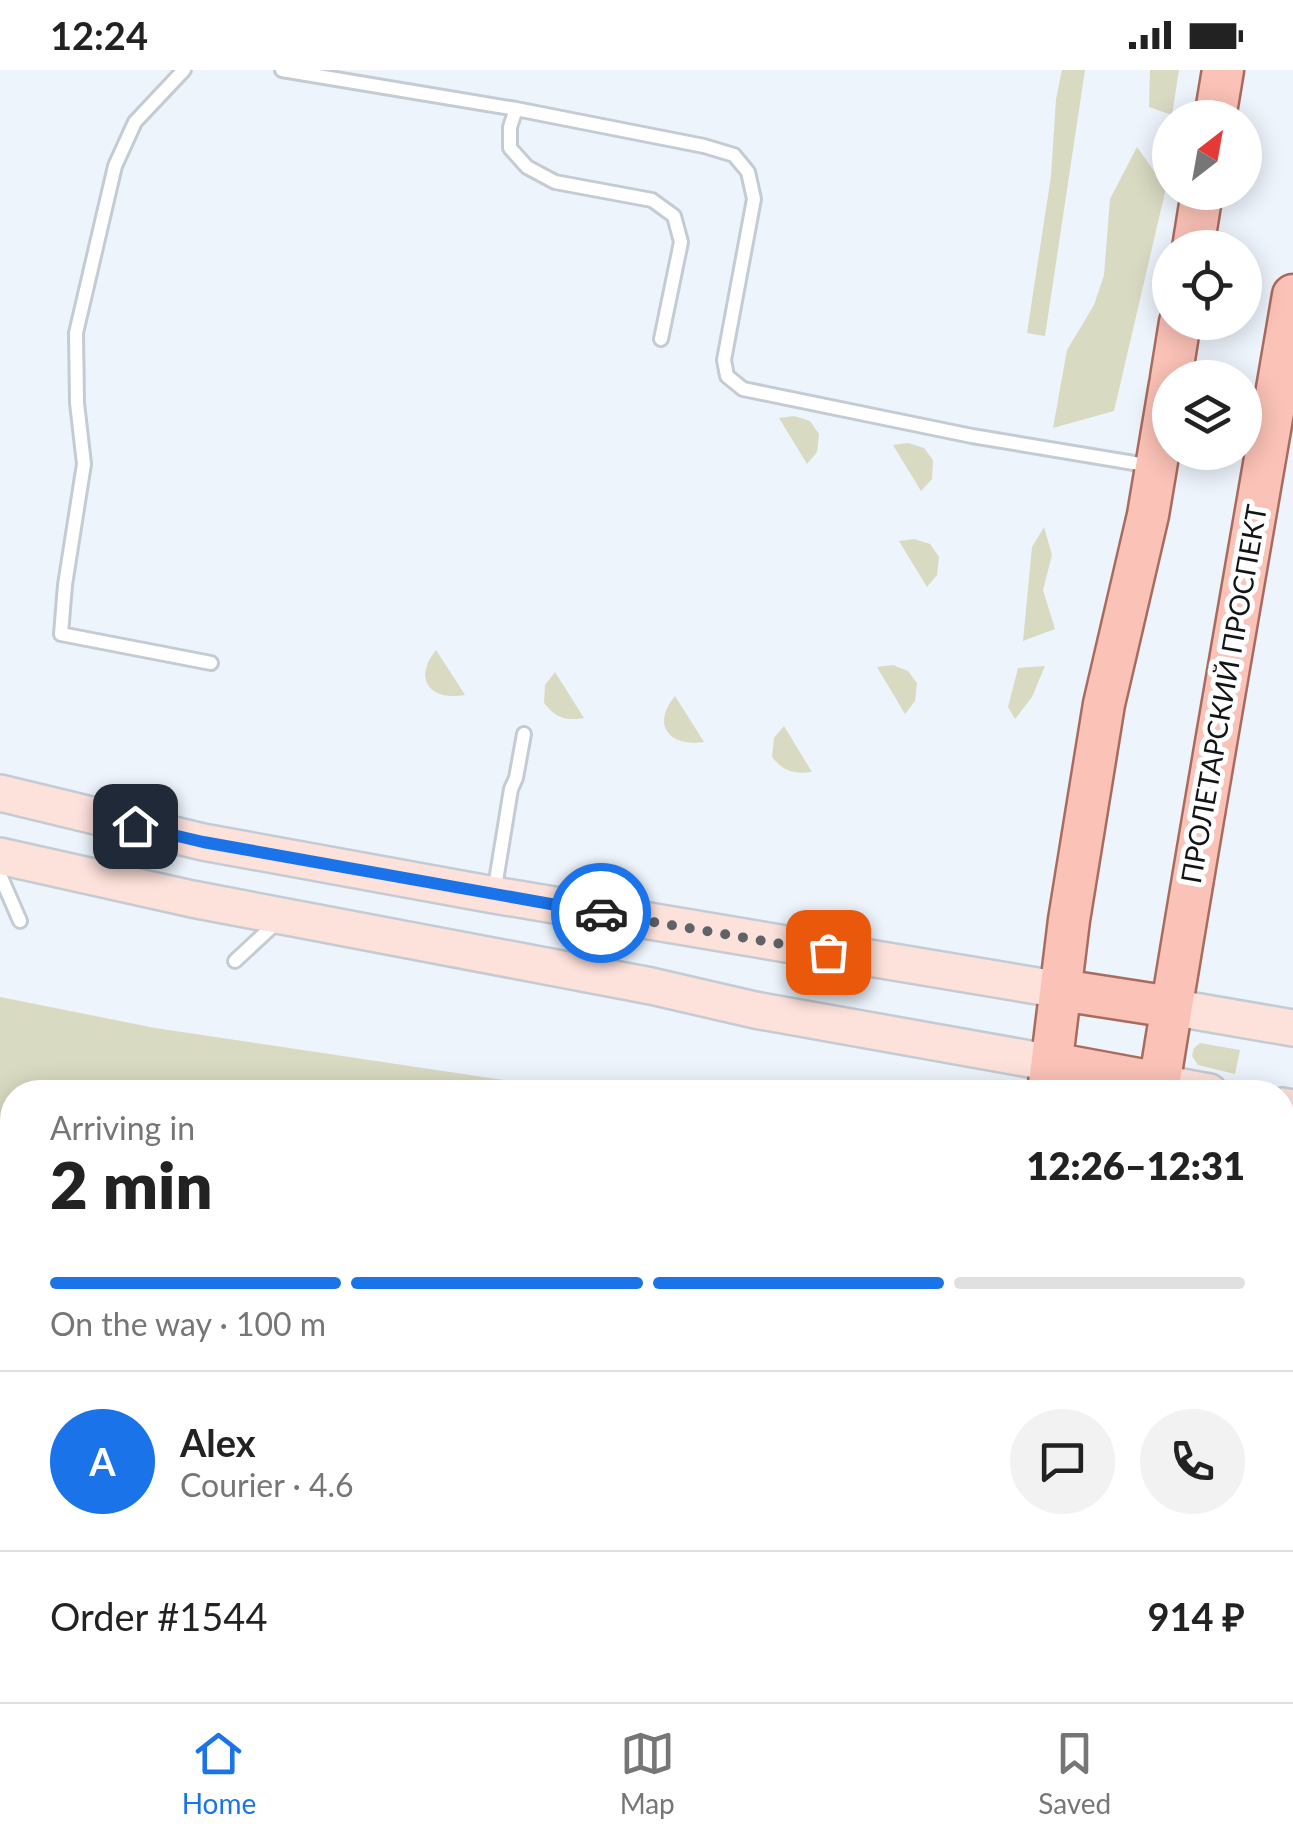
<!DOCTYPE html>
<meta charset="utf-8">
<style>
body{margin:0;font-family:Lato,sans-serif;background:#f2f2f2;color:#222;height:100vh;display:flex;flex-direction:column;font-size:38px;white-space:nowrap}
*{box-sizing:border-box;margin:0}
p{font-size:32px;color:#767676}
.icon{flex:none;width:55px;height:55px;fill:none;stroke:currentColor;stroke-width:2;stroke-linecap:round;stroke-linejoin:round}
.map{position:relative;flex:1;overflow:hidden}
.details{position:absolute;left:0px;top:1010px;width:1295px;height:622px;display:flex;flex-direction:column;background:#fff;border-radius:40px 40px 0 0;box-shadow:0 5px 25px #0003}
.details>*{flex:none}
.needle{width:65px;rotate:31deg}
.buttons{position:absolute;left:1152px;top:30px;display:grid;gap:20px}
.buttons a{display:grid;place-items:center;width:110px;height:110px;border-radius:50%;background:#fff;box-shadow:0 5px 25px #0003;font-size:50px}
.pin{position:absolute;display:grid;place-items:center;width:85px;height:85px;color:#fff;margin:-42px;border-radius:20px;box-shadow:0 5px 15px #0006}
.courier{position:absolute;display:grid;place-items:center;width:100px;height:100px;margin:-50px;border:8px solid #1a73e8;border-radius:50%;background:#fff;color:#222;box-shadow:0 2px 12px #0007}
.overview em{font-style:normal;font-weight:800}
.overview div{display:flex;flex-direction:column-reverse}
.overview{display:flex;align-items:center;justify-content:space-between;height:170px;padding:0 50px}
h1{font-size:65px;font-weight:800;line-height:75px}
.bar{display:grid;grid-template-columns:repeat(4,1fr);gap:15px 10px;align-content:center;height:120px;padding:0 50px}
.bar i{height:12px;border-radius:8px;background:#e0e0e0}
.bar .selected{background:#1a73e8}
.bar p{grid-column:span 4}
.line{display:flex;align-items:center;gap:25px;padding:0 50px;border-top:2px solid #e0e0e0}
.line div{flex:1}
.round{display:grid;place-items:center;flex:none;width:105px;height:105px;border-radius:52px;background:#f2f2f2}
.status{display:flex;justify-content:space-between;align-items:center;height:70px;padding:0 50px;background:#fff;direction:ltr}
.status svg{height:28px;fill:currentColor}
.dock{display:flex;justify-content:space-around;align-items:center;height:140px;border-top:2px solid #e0e0e0;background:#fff;font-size:28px;color:#767676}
.dock a{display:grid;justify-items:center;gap:5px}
.dock .selected{color:#1a73e8}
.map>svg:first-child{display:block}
</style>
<div class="status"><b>12:24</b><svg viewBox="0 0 49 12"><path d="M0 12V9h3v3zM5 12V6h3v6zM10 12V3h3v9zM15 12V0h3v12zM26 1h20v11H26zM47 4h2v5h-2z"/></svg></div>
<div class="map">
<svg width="1293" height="1632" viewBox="0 0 1293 1632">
<rect width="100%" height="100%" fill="#eef4fc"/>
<path fill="#dee9f7" d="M 1293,1251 L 1293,1632 L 1233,1632 L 1235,1620 L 1282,1620 L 1282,1312 Z"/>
<path fill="#d8dac2" d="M 1062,0 L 1085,0 L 1045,266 L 1027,263 L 1051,106 L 1056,29 Z
M 1150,0 L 1179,0 L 1172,45 L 1149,37 Z
M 1137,77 L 1166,118 L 1114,341 L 1053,358 L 1067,280 L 1094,235 L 1104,205 L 1110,129 Z
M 794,346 L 810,351 L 819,364 L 817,382 L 807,394 L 779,348 Z
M 908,373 L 924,378 L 933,390 L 932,409 L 921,421 L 893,375 Z
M 1044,457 L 1052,485 L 1043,520 L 1055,559 L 1023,571 L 1032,477 Z
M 914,469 L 930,474 L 939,487 L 937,505 L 927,517 L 899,471 Z
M 436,580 L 465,625 C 429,631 413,609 436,580 Z
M 893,595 L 908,601 L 917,613 L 915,631 L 905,644 L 877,597 Z
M 1045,596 L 1032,627 L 1015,649 L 1008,637 L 1018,598 Z
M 555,602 L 584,648 C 565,651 556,648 544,633 L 545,615 Z
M 675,626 L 704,672 C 669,677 651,655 675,626 Z
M 784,656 L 812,702 C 794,704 784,702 772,687 L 774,668 Z
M 0,927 L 155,958 L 583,1022 L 12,1022 L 12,1620 L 812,1620 L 810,1632 L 0,1632 Z
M 1200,973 L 1240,980 L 1235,1004 L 1198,995 L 1192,986 L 1194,978 Z
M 852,1620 L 921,1620 L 918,1632 L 850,1632 Z"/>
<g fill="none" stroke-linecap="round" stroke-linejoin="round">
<defs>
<path id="lane" d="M 184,0 L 135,52 L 115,96 L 76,263 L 77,333 L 84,394 L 65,515 L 61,564 L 211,593
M 282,0 L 516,39 L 704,76 L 734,85 L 748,102 L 754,129 L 724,290 L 727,306 L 743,319 L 972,366 L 1152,396
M 516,39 L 510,57 L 510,78 L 527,97 L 555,112 L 652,130 L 674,146 L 681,172 L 661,269
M 0,805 L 20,851
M 494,823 L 511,719 L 516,708 L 524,664
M 235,891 L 277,852
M 0,1485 L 12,1487
M 1201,1620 L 1268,1632"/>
<path id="secondary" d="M 0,723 L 203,772 L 494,825 L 1061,920
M 0,786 L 192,829 L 651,916 L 755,940 L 1052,993
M 1171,937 L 1293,958
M 1160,1013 L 1209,1022
M 1282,1036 L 1293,1038"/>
<path id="primary" d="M 1215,48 L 1223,0
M 1193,178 L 1202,122
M 1171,308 L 1180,252
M 1061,920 L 1171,937
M 1052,993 L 1160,1013
M 1048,1022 L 1069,850 L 1104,634 L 1148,445 L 1170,314
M 1158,1022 C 1200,756 1248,491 1293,225
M 948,1632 L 950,1620
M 1055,1632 L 1057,1620"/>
</defs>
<use href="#lane" stroke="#c5cbd3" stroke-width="18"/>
<use href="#secondary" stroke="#c5cbd3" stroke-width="40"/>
<use href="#primary" stroke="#a86b5f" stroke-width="45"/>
<use href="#lane" stroke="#fff" stroke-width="12"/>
<use href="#secondary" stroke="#fde1db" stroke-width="35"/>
<use href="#primary" stroke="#fbc2b7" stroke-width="40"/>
</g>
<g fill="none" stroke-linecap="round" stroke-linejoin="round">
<path stroke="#5f6266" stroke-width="10" stroke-dasharray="0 18" d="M 601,843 L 828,882"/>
<path stroke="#1a73e8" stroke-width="12" d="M 135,756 L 203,772 L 601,843"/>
</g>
<g text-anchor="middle" stroke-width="10" stroke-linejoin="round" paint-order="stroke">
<g font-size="28" fill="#121416" stroke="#fff">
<text transform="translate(1224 624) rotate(-80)" y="10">ПРОЛЕТАРСКИЙ ПРОСПЕКТ</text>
</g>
</g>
</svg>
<div class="buttons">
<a><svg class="needle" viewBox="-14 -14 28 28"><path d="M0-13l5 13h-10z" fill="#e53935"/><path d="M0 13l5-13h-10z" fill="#767676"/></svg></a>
<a><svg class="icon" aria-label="locate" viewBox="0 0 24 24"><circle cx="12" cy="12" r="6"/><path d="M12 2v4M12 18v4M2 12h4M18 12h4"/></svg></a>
<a><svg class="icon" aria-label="layers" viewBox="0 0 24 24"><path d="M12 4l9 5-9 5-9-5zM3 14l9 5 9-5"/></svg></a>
</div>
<div class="pin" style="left:828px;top:882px;background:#ea580c"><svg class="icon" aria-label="bag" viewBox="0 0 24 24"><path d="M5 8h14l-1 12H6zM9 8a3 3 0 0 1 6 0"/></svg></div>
<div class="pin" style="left:135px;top:756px;background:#1f2937"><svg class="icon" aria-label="home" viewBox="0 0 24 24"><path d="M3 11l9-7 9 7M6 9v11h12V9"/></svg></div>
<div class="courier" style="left:601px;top:843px"><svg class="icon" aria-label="car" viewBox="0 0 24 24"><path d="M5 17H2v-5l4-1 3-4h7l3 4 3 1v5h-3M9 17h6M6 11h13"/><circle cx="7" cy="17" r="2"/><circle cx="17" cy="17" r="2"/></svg></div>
<section class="details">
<div class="overview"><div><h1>2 min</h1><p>Arriving in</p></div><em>12:26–12:31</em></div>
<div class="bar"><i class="selected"></i><i class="selected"></i><i class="selected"></i><i></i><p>On the way · 100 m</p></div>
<div class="line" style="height:180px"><b class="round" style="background:#1a73e8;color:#fff">A</b><div><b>Alex</b><p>Courier · 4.6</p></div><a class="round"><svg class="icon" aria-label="chat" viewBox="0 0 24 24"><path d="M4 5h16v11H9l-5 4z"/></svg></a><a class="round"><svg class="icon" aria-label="phone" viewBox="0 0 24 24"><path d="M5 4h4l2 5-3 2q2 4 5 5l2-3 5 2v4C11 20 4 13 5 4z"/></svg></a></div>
<div class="line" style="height:130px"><div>Order #1544</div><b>914 ₽</b></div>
</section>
</div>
<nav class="dock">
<a class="selected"><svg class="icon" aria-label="home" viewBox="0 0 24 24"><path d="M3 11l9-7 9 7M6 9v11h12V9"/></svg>Home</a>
<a><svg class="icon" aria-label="map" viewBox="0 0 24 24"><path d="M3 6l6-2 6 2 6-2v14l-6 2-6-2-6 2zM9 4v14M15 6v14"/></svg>Map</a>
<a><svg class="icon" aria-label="saved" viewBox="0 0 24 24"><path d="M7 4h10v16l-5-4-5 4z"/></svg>Saved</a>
</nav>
